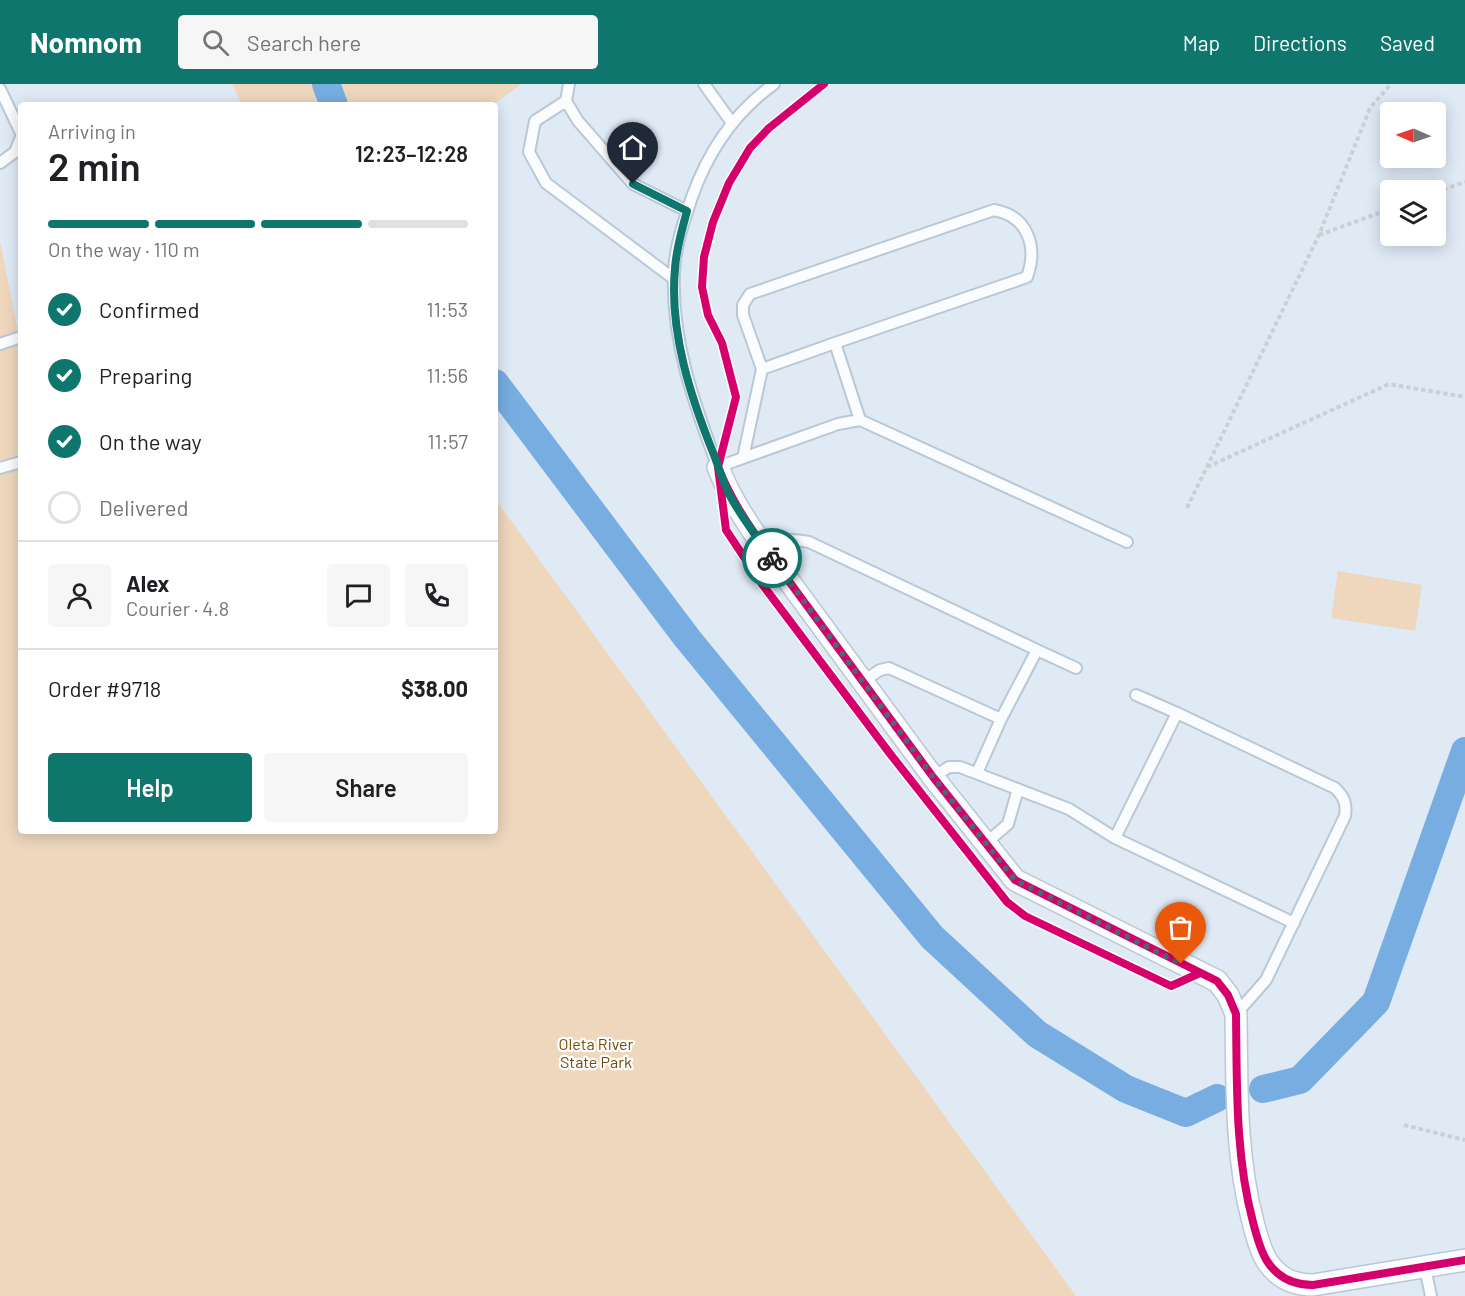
<!DOCTYPE html>
<meta charset="utf-8">
<style>
body{margin:0;font-family:Barlow,sans-serif;background:#f6f6f6;color:#202124;height:100vh;display:flex;flex-direction:column;font-size:22px;white-space:nowrap}
*{box-sizing:border-box;margin:0}
p{font-size:20px;color:#757577}
.icon{flex:none;width:33px;height:33px;fill:none;stroke:currentColor;stroke-width:2;stroke-linecap:round;stroke-linejoin:round}
.map{position:relative;flex:1;overflow:hidden}
.sheet{position:absolute;left:18px;top:18px;width:480px;height:732px;display:flex;flex-direction:column;background:#fff;border-radius:6px;box-shadow:0 3px 15px #0003}
.sheet>*{flex:none}
.needle{width:39px;rotate:272deg}
.tools{position:absolute;left:1380px;top:18px;display:grid;gap:12px}
.tools a{display:grid;place-items:center;width:66px;height:66px;border-radius:6px;background:#fff;box-shadow:0 3px 15px #0003;font-size:30px}
.pin{position:absolute;display:grid;place-items:center;width:51px;height:51px;color:#fff;margin:-62px -26px;border-radius:50% 50% 50% 0;rotate:-45deg;box-shadow:0 0 6px #0007}
.pin .icon{rotate:45deg}
.courier{position:absolute;display:grid;place-items:center;width:60px;height:60px;margin:-30px;border:4px solid #0f766e;border-radius:50%;background:#fff;color:#222;box-shadow:0 2px 8px #0007}
.head em{font-style:normal;font-weight:600}
.head div{display:flex;flex-direction:column-reverse}
.head{display:flex;align-items:center;justify-content:space-between;height:102px;padding:0 30px}
h1{font-size:39px;font-weight:600;line-height:45px}
.bar{display:grid;grid-template-columns:repeat(4,1fr);gap:9px 6px;align-content:center;height:72px;padding:0 30px}
.bar i{height:8px;border-radius:4px;background:#e0e0e0}
.bar .current{background:#0f766e}
.bar p{grid-column:span 4}
.line{display:flex;align-items:center;gap:15px;padding:0 30px;border-top:2px solid #e0e0e0}
.line div{flex:1}
.round{display:grid;place-items:center;flex:none;width:63px;height:63px;border-radius:6px;background:#f6f6f6}
ol{padding:0 30px;list-style:none}
li{display:flex;align-items:center;gap:18px;height:66px}
li p{margin-inline-start:auto}
li .icon{padding:6px;border-radius:50%;background:#0f766e;color:#fff;stroke-width:4}
li:last-child{color:#757577}
li i{width:33px;height:33px;border:3px solid #e0e0e0;border-radius:50%}
.primary-button{display:flex;gap:12px;margin-top:auto;padding:12px 30px}
.primary-button a{flex:1;height:69px;border-radius:6px;background:#0f766e;color:#fff;font-size:24px;font-weight:600;line-height:69px;text-align:center}
.primary-button a+a{background:#f6f6f6;color:#202124}
header{display:flex;align-items:center;gap:36px;box-sizing:border-box;height:84px;padding:0 30px;background:#0f766e;color:#fff}
header strong{font-size:28px}
nav{display:flex;gap:33px;margin-inline-start:auto;font-size:21px}
.search{width:420px;height:54px;background:#f6f6f6;display:flex;align-items:center;gap:15px;box-sizing:border-box;padding:0 21px;border-radius:6px;color:#757577;font-size:22px}
.map>svg:first-child{display:block}
</style>
<header>
<strong>Nomnom</strong>
<div class="search"><svg class="icon" aria-label="search" viewBox="0 0 24 24"><circle cx="10" cy="10" r="6"/><path d="M15 15l6 6"/></svg>Search here</div>
<nav><a>Map</a><a>Directions</a><a>Saved</a></nav>
</header>
<div class="map">
<svg width="1465" height="1212" viewBox="0 0 1465 1212">
<rect width="100%" height="100%" fill="#dfeaf5"/>
<path fill="#eed7bd" d="M 232,0 L 522,0 L 492,21 L 242,21 Z
M 0,157 L 21,262 L 21,747 L 495,747 L 495,415 L 1076,1212 L 0,1212 Z
M 1338,487 L 1422,501 L 1415,547 L 1331,534 Z"/>
<g fill="none" stroke-linecap="round" stroke-linejoin="round">
<path stroke="#77ade0" stroke-width="28" d="M 326,0 L 334,21
M 495,299 L 687,554 L 932,853 L 1037,950 L 1126,1005 L 1186,1029 L 1217,1014
M 1263,1005 L 1300,996 L 1376,918 L 1465,667"/>
<defs>
<path id="service" d="M 569,0 L 566,17 L 578,37 L 633,100 L 687,127
M 704,0 L 732,39
M 774,0 C 735,28 708,68 692,113 C 684,137 675,162 674,188 C 671,256 694,320 718,383 L 838,340 L 860,336 L 1127,458
M 0,5 L 21,49
M 566,17 L 535,37 L 529,68 L 546,99 L 674,195
M 0,79 L 15,68 L 21,53
M 835,259 L 762,285 L 743,231 L 743,221 L 750,210 L 994,126 C 1028,132 1038,163 1027,193 L 835,259 L 860,336
M 0,260 L 21,253
M 743,374 L 762,285
M 0,384 L 21,378
M 766,466 C 783,455 788,454 809,458 L 1037,566 L 1001,635 L 977,689
M 1037,566 L 1076,584
M 862,598 L 880,586 L 889,584 L 1001,635
M 1136,611 L 1177,629
M 933,693 L 949,683 L 960,683 L 1069,725 L 1115,754 L 1294,839
M 1115,754 L 1177,629 L 1335,704 C 1344,713 1347,719 1345,732 L 1266,896 L 1236,930
M 985,760 L 1008,740 L 1018,705
M 1425,1184 L 1431,1212"/>
<path id="minor" d="M 718,383 C 730,414 747,439 766,466 L 933,693 L 1015,796 L 1217,897 L 1228,911 L 1236,930 C 1237,999 1235,1071 1253,1138 C 1256,1150 1260,1166 1267,1177 C 1278,1194 1293,1201 1313,1201 L 1465,1176"/>
</defs>
<use href="#service" stroke="#bac8d6" stroke-width="14"/>
<use href="#minor" stroke="#bac8d6" stroke-width="24"/>
<path stroke="#ccd0d4" stroke-width="4" stroke-dasharray="4.5 3" stroke-linecap="butt" d="M 1436,108 L 1465,98
M 1319,151 L 1390,125
M 1207,383 L 1389,300 L 1465,313
M 1187,424 L 1319,151 L 1370,24 L 1391,0
M 1404,1041 L 1465,1056"/>
<use href="#service" stroke="#fafcfe" stroke-width="10"/>
<use href="#minor" stroke="#fafcfe" stroke-width="21"/>
<defs>
<path id="cycleway" d="M 824,0 L 769,44 L 750,64 L 729,99 L 713,138 L 704,173 L 702,203 L 708,231 L 722,259 L 736,313 L 718,383 L 726,446 L 762,500 L 891,671 L 1007,818 L 1025,832 L 1171,902 L 1200,889
M 718,383 C 730,414 747,439 766,466 L 933,693 L 1015,796 L 1217,897 L 1228,911 L 1236,930 C 1237,999 1235,1071 1253,1138 C 1256,1150 1260,1166 1267,1177 C 1278,1194 1293,1201 1313,1201 L 1465,1176"/>
</defs>
<use href="#cycleway" stroke="#fff" stroke-width="11"/>
<use href="#cycleway" stroke="#d6006c" stroke-width="8"/>
</g>
<g fill="none" stroke-linecap="round" stroke-linejoin="round">
<path stroke="#546473" stroke-width="6" stroke-dasharray="0 10.8" d="M 772,474 L 933,693 L 1015,796 L 1181,880"/>
<path stroke="#0f766e" stroke-width="8" d="M 633,100 L 687,127 C 682,146 676,165 675,185 C 669,248 691,314 714,371 C 719,384 723,398 729,410 C 741,433 757,453 772,474"/>
</g>
<g text-anchor="middle" stroke-width="4.5" stroke-linejoin="round" paint-order="stroke">
<g font-size="16" fill="#754908" stroke="#fff">
<text x="596" y="966">Oleta River<tspan x="596" dy="18">State Park</tspan></text>
</g>
</g>
</svg>
<div class="tools">
<a><svg class="needle" viewBox="-14 -14 28 28"><path d="M0-13l5 13h-10z" fill="#e53935"/><path d="M0 13l5-13h-10z" fill="#757577"/></svg></a>
<a><svg class="icon" aria-label="layers" viewBox="0 0 24 24"><path d="M12 4l9 5-9 5-9-5zM3 14l9 5 9-5"/></svg></a>
</div>
<div class="pin" style="left:1181px;top:880px;background:#ea580c"><svg class="icon" aria-label="bag" viewBox="0 0 24 24"><path d="M5 8h14l-1 12H6zM9 8a3 3 0 0 1 6 0"/></svg></div>
<div class="pin" style="left:633px;top:100px;background:#1f2937"><svg class="icon" aria-label="home" viewBox="0 0 24 24"><path d="M3 11l9-7 9 7M6 9v11h12V9"/></svg></div>
<div class="courier" style="left:772px;top:474px"><svg class="icon" aria-label="bike" viewBox="0 0 24 24"><circle cx="6" cy="16" r="4"/><circle cx="18" cy="16" r="4"/><path d="M6 16l4-8h5l3 8M10 8l3 8H6M13 5h3"/></svg></div>
<section class="sheet">
<div class="head"><div><h1>2 min</h1><p>Arriving in</p></div><em>12:23–12:28</em></div>
<div class="bar"><i class="current"></i><i class="current"></i><i class="current"></i><i></i><p>On the way · 110 m</p></div>
<ol>
<li><svg class="icon" aria-label="check" viewBox="0 0 24 24"><path d="M5 12l5 5 9-10"/></svg>Confirmed<p>11:53</p></li>
<li><svg class="icon" aria-label="check" viewBox="0 0 24 24"><path d="M5 12l5 5 9-10"/></svg>Preparing<p>11:56</p></li>
<li><svg class="icon" aria-label="check" viewBox="0 0 24 24"><path d="M5 12l5 5 9-10"/></svg>On the way<p>11:57</p></li>
<li><i></i>Delivered</li>
</ol>
<div class="line" style="height:108px"><a class="round"><svg class="icon" aria-label="person" viewBox="0 0 24 24"><circle cx="12" cy="8" r="4"/><path d="M4 21q1-7 8-7t8 7"/></svg></a><div><b>Alex</b><p>Courier · 4.8</p></div><a class="round"><svg class="icon" aria-label="chat" viewBox="0 0 24 24"><path d="M4 5h16v11H9l-5 4z"/></svg></a><a class="round"><svg class="icon" aria-label="phone" viewBox="0 0 24 24"><path d="M5 4h4l2 5-3 2q2 4 5 5l2-3 5 2v4C11 20 4 13 5 4z"/></svg></a></div>
<div class="line" style="height:78px"><div>Order #9718</div><b>$38.00</b></div>
<div class="primary-button"><a>Help</a><a>Share</a></div>
</section>
</div>
